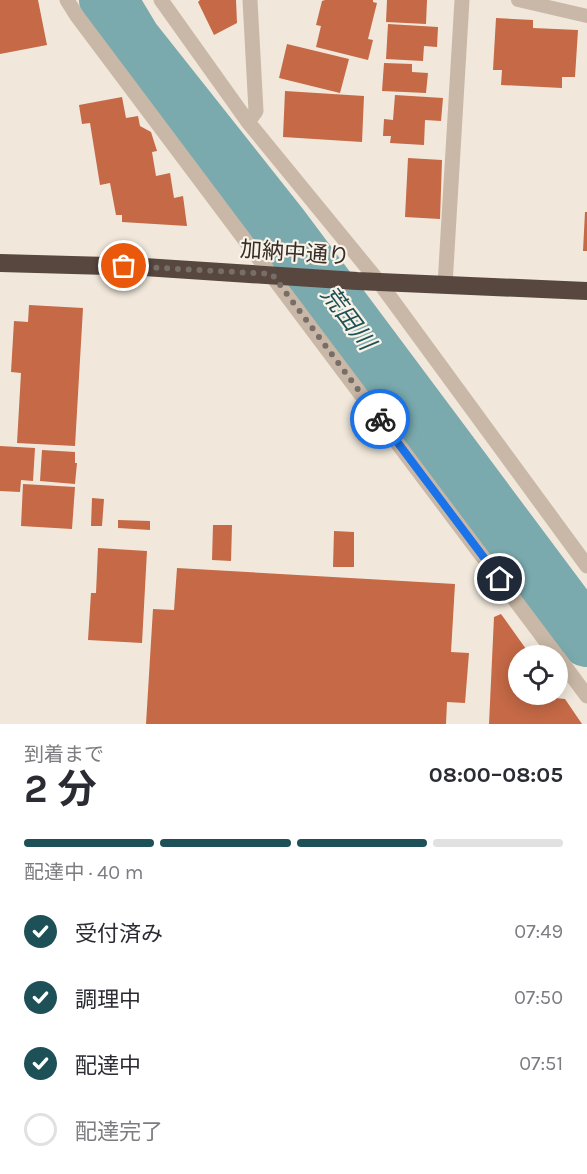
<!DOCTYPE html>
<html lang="ja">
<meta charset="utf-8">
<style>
body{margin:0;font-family:Karla,"Noto Sans JP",sans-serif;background:#f7f7f7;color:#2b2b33;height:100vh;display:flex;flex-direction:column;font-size:22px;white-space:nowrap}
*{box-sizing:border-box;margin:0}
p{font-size:20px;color:#7c7c81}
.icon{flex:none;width:33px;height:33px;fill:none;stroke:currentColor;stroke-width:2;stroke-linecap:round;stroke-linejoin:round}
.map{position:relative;height:724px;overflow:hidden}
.panel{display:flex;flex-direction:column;background:#fff;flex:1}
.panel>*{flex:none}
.fabs{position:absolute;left:508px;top:645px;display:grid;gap:12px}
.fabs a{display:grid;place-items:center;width:60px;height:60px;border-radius:50%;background:#fff;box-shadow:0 3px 15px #0003;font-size:30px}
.pin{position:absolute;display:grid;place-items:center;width:51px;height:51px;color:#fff;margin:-26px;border:3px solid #fff;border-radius:50%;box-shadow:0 2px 6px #0007}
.courier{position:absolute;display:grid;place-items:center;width:60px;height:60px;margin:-30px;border:4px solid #1a73e8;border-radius:50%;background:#fff;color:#222;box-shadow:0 2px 8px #0007}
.head em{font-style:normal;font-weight:700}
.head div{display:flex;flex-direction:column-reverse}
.head{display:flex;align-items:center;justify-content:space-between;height:102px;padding:0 24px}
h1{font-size:39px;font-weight:700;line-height:45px}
.bar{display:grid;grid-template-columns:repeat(4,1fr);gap:9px 6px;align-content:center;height:72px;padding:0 24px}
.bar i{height:8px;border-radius:4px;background:#e1e1e2}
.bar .on{background:#1e5157}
.bar p{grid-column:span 4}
ol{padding:0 24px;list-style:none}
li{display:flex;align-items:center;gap:18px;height:66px}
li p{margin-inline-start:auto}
li .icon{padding:6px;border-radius:50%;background:#1e5157;color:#fff;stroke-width:4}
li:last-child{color:#7c7c81}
li i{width:33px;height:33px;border:3px solid #e1e1e2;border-radius:50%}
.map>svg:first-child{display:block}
</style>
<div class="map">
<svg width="587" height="724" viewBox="0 0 587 724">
<rect width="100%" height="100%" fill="#f1e8db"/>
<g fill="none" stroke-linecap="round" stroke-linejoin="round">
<path stroke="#7aaaae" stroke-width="58" d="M 108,0 L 132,40 L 281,228 L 587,638"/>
</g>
<path fill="#c56946" d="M 0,0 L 38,0 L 47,45 L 0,54 Z
M 200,0 L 236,0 L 237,23 L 214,35 L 198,2 Z
M 325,0 L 373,0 L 373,2 L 377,3 L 368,39 L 373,40 L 368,60 L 316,47 L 321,26 L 316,25 L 322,1 Z
M 387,0 L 427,0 L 426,24 L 386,22 Z
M 496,18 L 533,20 L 533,28 L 578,30 L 575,77 L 562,77 L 562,88 L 501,85 L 502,70 L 493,70 Z
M 388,24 L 438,27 L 437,47 L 424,46 L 423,61 L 386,59 Z
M 287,44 L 349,59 L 340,93 L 279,78 Z
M 384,63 L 412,64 L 412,72 L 428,73 L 426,93 L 382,91 Z
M 285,91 L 364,96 L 362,142 L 283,137 Z
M 395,95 L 443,98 L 441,121 L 425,120 L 424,145 L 390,143 L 391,136 L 383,136 L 384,119 L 393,120 Z
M 122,97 L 126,118 L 138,116 L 140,126 L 151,132 L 157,151 L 152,152 L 156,176 L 170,173 L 174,198 L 183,196 L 187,226 L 122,222 L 122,215 L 116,215 L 110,183 L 100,185 L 90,123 L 82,124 L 79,105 Z
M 408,158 L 442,160 L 440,219 L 405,217 Z
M 585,212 L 587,212 L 587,251 L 583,251 Z
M 29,305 L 83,308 L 75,446 L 17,443 L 21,373 L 11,372 L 14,321 L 28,322 Z
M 0,446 L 35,448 L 33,481 L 21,480 L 20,492 L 0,491 Z
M 42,450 L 75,452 L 75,463 L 77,463 L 75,484 L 40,481 Z
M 23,484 L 75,487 L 72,529 L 21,526 Z
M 92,498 L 104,499 L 102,526 L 91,526 Z
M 118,520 L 150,521 L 150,530 L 118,528 Z
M 213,525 L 232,525 L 231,561 L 212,560 Z
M 334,531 L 354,532 L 354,567 L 333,567 Z
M 98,548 L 147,551 L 142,643 L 88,640 L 91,593 L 96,593 Z
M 177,568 L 455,584 L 451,652 L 469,653 L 465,703 L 447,702 L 446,724 L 146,724 L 153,609 L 174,610 Z
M 501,614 L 531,656 L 519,656 L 519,694 L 538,694 L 537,696 L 565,699 L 582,724 L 489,724 L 494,617 Z"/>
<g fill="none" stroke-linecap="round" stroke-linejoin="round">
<path stroke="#c9b8a7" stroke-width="14" d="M 518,0 L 587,16"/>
<path stroke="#c9b8a7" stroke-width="15" d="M 67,0 L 77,16 L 557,656
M 161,0 L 248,122 L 379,282 L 587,566
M 248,122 L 256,111 L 250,0
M 445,285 L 462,0
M 558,657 L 587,696"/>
<path stroke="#57473f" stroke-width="18" d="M 0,263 L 144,267 L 357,281 L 587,291"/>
</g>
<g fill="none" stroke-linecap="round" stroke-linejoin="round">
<path stroke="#776e67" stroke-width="6" stroke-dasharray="0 10.8" d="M 124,266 L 272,274 L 380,419"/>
<path stroke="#1a73e8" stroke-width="8" d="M 380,419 L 500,579"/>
</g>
<g text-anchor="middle" stroke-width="4.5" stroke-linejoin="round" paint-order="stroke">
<g font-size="22" fill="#362d28" stroke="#f9f2e7">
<text transform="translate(295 252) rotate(4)" y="8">加納中通り</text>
</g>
<g font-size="24" font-style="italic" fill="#1e5157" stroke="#f9f2e7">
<text transform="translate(348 318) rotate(53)" y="8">荒田川</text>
</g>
</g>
</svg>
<div class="fabs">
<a><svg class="icon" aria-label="locate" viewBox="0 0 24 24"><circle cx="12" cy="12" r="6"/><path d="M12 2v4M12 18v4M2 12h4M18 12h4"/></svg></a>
</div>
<div class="pin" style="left:124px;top:266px;background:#ea580c"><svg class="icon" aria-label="bag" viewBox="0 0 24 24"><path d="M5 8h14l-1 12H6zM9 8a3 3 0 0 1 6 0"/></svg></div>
<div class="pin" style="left:500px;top:579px;background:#1f2937"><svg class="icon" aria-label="home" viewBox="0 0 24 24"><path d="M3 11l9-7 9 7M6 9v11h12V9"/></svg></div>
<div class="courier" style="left:380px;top:419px"><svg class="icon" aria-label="bike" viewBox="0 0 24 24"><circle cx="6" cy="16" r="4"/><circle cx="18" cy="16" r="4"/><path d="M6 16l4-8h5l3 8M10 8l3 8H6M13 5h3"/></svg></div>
</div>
<section class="panel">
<div class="head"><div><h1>2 分</h1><p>到着まで</p></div><em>08:00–08:05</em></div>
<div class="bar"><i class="on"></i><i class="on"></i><i class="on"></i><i></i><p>配達中 · 40 m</p></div>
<ol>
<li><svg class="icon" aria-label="check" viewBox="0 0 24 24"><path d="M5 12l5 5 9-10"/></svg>受付済み<p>07:49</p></li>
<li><svg class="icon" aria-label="check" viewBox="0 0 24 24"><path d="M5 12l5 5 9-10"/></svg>調理中<p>07:50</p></li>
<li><svg class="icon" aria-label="check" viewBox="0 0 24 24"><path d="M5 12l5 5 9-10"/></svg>配達中<p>07:51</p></li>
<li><i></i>配達完了</li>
</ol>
</section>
